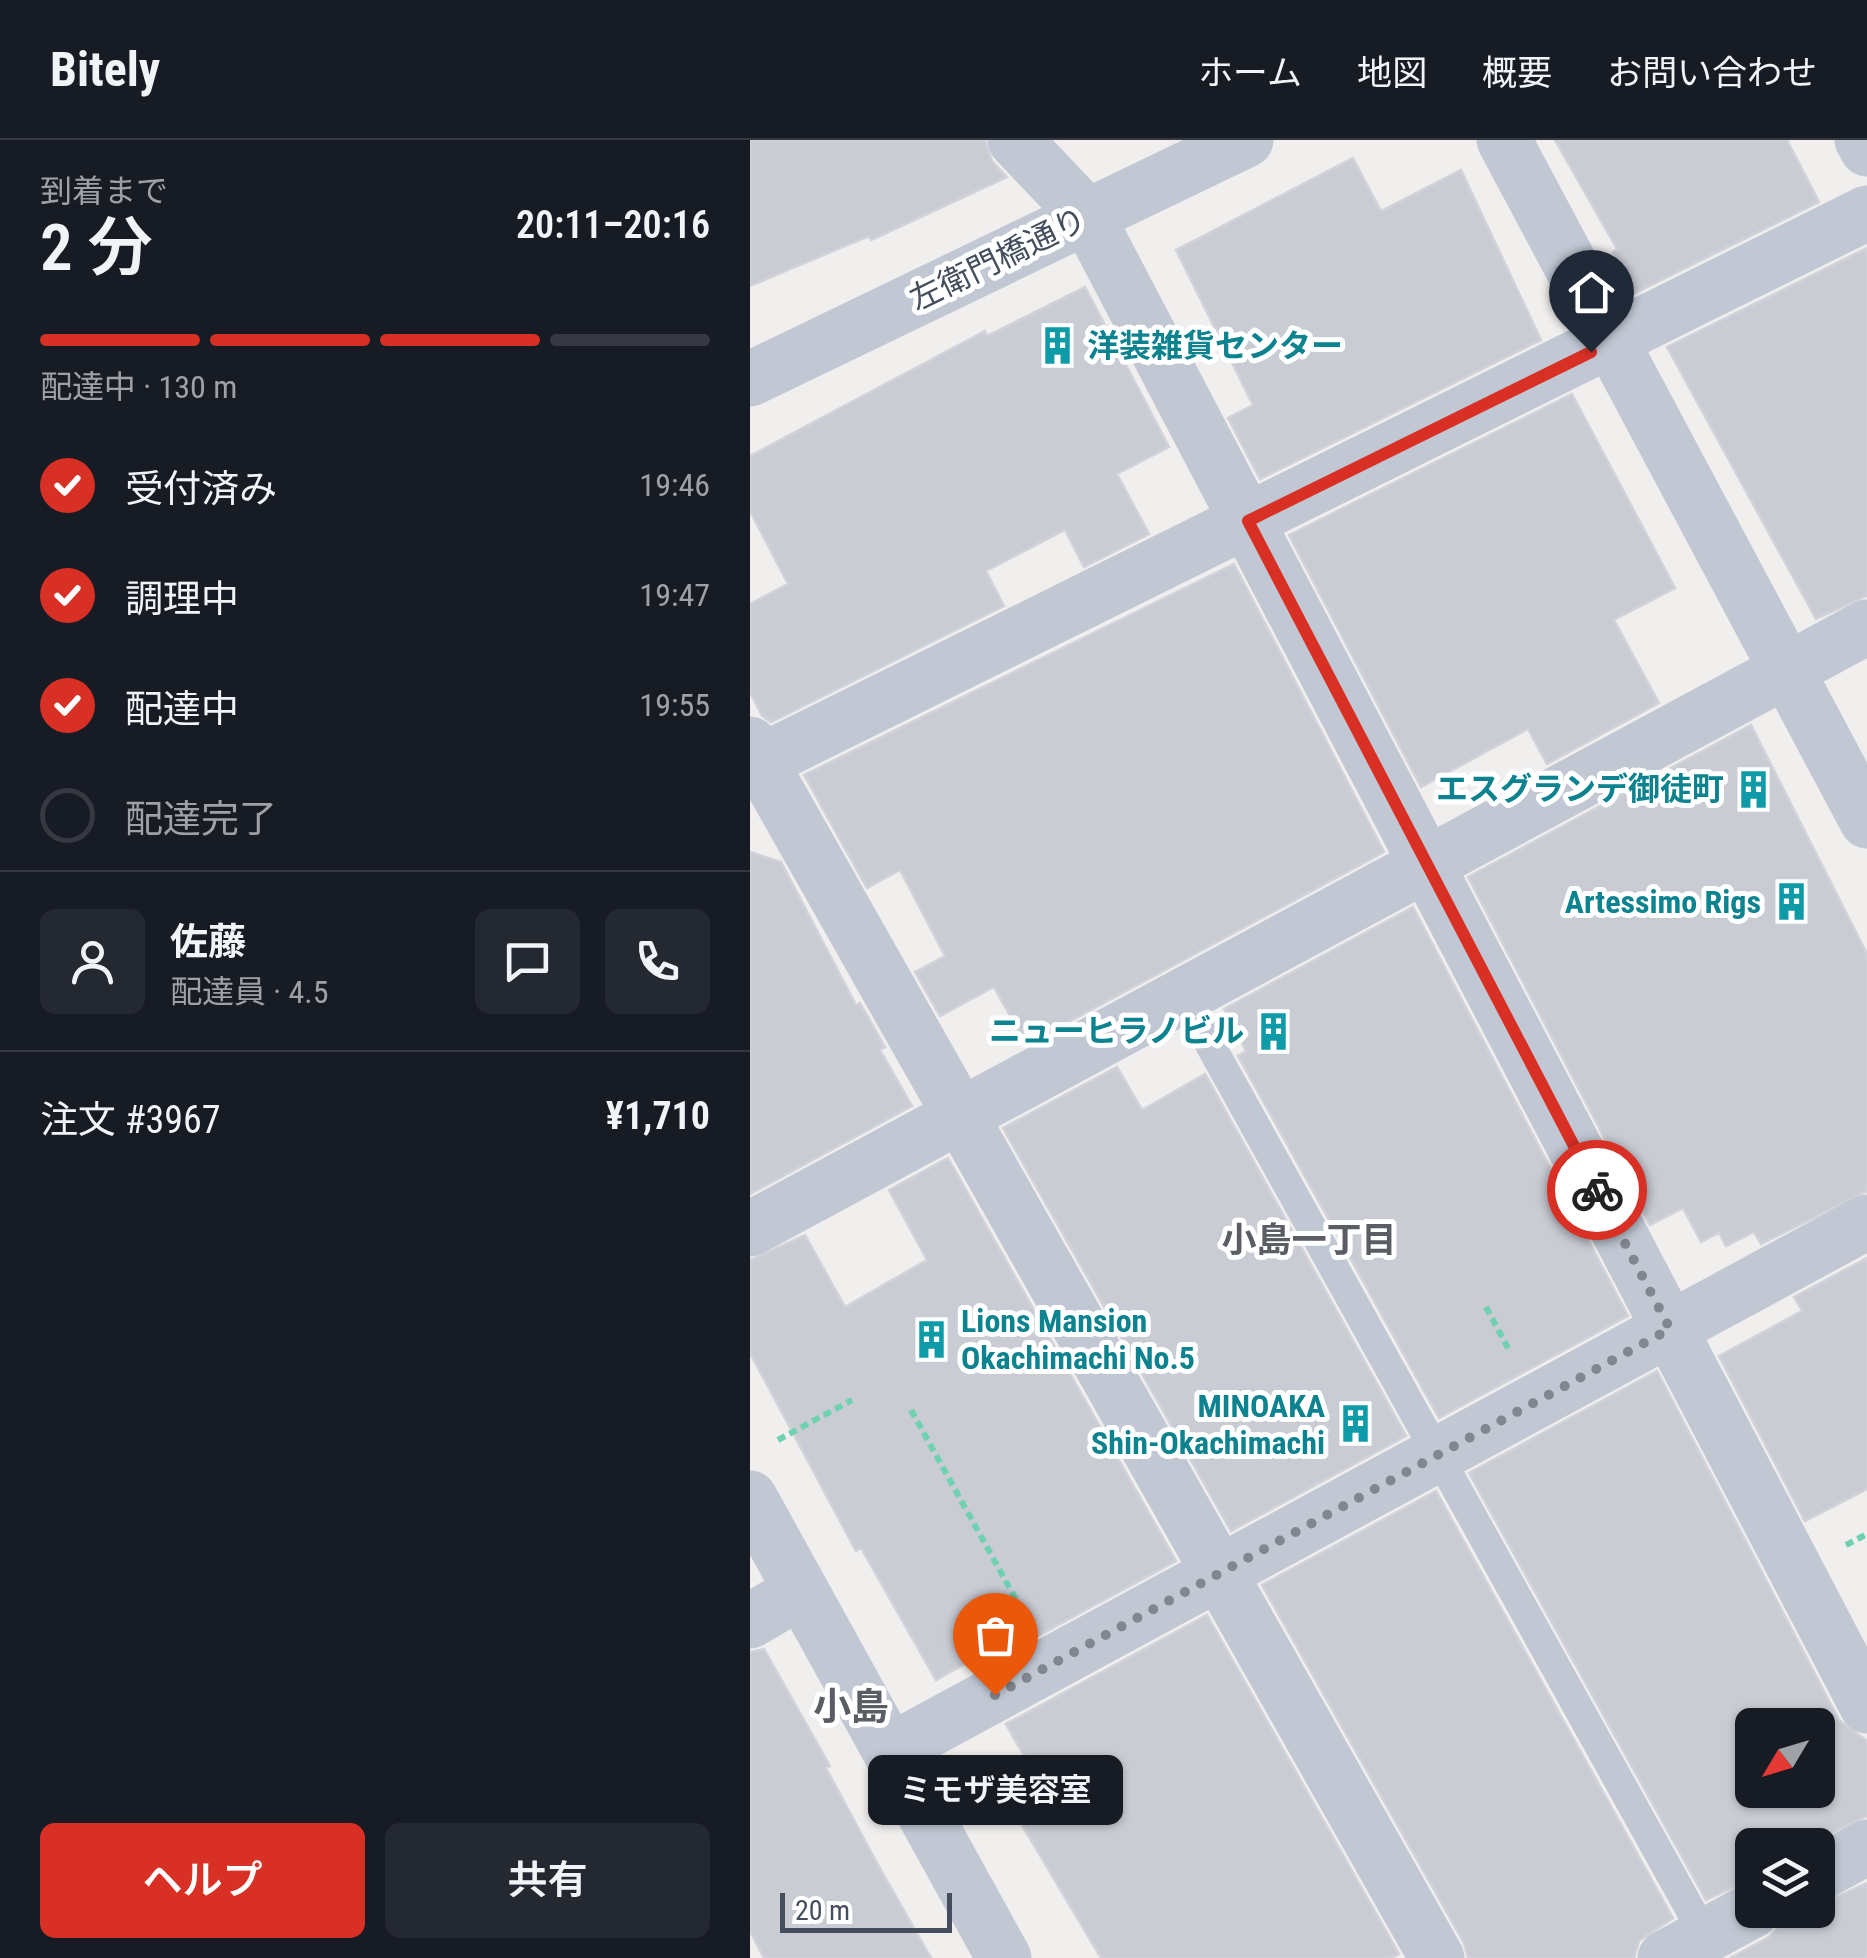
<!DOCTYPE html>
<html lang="ja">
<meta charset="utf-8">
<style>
body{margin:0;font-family:"Roboto Condensed","Noto Sans JP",sans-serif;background:#242831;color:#f1f3f6;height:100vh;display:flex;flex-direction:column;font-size:38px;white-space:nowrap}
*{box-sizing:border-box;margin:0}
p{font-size:32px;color:#9ea1a6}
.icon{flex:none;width:55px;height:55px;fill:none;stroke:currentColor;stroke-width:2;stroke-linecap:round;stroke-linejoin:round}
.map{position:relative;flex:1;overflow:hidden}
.sheet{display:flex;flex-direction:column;background:#171b24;width:750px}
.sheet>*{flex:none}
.needle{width:65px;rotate:232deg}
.fabs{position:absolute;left:985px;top:1568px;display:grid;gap:20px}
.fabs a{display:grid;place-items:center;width:100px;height:100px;border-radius:15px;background:#171b24;box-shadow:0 2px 8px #0004;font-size:50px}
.scale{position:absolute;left:30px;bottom:25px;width:172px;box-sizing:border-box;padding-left:10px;border:5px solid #454e5d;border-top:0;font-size:28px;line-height:35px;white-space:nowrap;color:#454e5d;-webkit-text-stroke:8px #fff;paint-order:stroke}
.pin{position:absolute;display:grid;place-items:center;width:85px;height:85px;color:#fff;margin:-102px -42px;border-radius:50% 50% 50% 0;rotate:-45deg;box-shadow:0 0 10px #0007}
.pin .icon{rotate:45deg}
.courier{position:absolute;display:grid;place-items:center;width:100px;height:100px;margin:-50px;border:8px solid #d93025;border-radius:50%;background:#fff;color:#222;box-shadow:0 2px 12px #0007}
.bubble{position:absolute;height:70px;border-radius:15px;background:#171b24;box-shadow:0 2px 8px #0004;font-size:32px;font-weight:600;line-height:70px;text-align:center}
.summary em{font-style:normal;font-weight:600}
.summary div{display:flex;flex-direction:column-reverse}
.summary{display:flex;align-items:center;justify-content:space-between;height:170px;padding:0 40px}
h1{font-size:65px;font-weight:600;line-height:75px}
.bar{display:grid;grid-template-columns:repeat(4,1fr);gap:15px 10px;align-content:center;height:120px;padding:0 40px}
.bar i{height:12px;border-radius:8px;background:#363941}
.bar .selected{background:#d93025}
.bar p{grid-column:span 4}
.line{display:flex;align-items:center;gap:25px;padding:0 40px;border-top:2px solid #363941}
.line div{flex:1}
.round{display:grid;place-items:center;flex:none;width:105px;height:105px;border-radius:15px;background:#242831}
ol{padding:0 40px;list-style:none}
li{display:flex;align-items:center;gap:30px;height:110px}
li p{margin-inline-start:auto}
li .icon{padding:10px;border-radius:50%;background:#d93025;color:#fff;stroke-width:4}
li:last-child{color:#9ea1a6}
li i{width:55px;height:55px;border:5px solid #363941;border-radius:50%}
.cta{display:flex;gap:20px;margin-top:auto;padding:20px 40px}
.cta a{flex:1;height:115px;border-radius:15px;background:#d93025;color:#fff;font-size:40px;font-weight:600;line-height:115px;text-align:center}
.cta a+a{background:#242831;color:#f1f3f6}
header{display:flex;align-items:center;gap:60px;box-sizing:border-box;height:140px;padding:0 50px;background:#171b24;border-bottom:2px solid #363941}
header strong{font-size:48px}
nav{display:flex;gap:55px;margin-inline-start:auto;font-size:35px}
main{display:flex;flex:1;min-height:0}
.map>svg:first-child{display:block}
</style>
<header>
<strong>Bitely</strong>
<nav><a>ホーム</a><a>地図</a><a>概要</a><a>お問い合わせ</a></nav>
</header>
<main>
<section class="sheet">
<div class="summary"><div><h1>2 分</h1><p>到着まで</p></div><em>20:11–20:16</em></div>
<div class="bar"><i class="selected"></i><i class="selected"></i><i class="selected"></i><i></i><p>配達中 · 130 m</p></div>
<ol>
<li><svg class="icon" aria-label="check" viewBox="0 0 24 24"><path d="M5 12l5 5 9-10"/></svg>受付済み<p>19:46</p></li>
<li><svg class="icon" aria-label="check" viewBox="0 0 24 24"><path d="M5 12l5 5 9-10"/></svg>調理中<p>19:47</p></li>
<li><svg class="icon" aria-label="check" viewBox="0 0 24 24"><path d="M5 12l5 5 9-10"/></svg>配達中<p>19:55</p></li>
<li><i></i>配達完了</li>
</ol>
<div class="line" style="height:180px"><a class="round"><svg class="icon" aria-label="person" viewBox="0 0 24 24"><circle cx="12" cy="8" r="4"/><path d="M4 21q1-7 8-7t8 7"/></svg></a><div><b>佐藤</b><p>配達員 · 4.5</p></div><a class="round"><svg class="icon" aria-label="chat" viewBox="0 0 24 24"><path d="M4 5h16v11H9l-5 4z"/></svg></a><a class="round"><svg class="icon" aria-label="phone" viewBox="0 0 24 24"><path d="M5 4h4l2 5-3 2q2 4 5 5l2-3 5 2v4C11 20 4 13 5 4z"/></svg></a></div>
<div class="line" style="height:130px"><div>注文 #3967</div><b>¥1,710</b></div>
<div class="cta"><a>ヘルプ</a><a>共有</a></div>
</section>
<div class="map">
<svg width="1117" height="1818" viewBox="0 0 1117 1818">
<rect width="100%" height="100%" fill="#f1eeee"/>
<path fill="#caccd4" stroke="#d2d3da" stroke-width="2.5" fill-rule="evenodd" d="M 0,0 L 235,0 L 242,21 L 257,37 L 121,100 L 119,96 L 0,146 Z
M 805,0 L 1037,0 L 1069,62 L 885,153 L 863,112 L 867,109 Z
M 603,18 L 631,71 L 711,30 L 791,200 L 510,339 L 478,278 L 503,265 L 426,110 Z
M 1117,108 L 1117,456 L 1066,479 L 917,207 Z
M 335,147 L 419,307 L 367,334 L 399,394 L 334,427 L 315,390 L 236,431 L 254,466 L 21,582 L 12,576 L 0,552 L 0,464 L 38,444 L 0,371 L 0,316 L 235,191 L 237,196 Z
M 822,254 L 925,448 L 864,480 L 909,563 L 797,624 L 778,589 L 671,647 L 539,395 Z
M 484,424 L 634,712 L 276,905 L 244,847 L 190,876 L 165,832 L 195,816 L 150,730 L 117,748 L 54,635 Z
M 1001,585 L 1117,814 L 1117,1051 L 1011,1104 L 1004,1092 L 976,1106 L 969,1093 L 951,1102 L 933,1068 L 900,1085 L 718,737 Z
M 0,712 L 31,722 L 106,865 L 110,863 L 135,907 L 130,910 L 162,966 L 0,1054 Z
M 663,767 L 878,1176 L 689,1278 L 488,916 L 496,911 L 474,869 Z
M 367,927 L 392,970 L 455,934 L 656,1296 L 481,1391 L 253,988 Z
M 198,1018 L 426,1421 L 225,1530 L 220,1521 L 186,1540 L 111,1408 L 106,1411 L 0,1213 L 0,1120 L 55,1095 L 95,1167 L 177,1120 L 139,1050 Z
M 1117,1118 L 1117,1349 L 1055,1381 L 969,1216 L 1052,1171 L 1044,1157 Z
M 907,1231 L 1089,1580 L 1117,1601 L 1117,1676 L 1056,1705 L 1002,1705 L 1002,1739 L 956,1760 L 719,1333 ZM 1002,1585 L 1068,1585 L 1068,1650 L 1002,1650 Z
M 686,1351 L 923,1778 L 889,1801 L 884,1818 L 718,1818 L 714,1803 L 512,1445 Z
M 457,1475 L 649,1814 L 641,1818 L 351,1818 L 266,1675 L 297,1657 L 256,1584 Z
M 14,1509 L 80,1626 L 76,1628 L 127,1723 L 181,1818 L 14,1818 L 0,1791 L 0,1512 Z
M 1117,1743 L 1117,1818 L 980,1818 L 1019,1797 L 1030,1785 L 1034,1770 L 1068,1770 L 1068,1765 Z"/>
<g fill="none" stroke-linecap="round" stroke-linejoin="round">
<path stroke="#70d1b1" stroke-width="6" stroke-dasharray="8 5" stroke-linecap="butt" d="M 736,1167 L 759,1210
M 161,1270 L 274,1474
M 28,1300 L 102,1260
M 1096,1405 L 1117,1394"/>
<path stroke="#c1c8d4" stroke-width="30" d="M 433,856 L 955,1796"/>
<path stroke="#c1c8d4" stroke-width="55" d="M 265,0 L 337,76 L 1117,1566
M 754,0 L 1117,681
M 1112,0 L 1117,9
M 0,604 L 687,1818
M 0,627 L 1117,73
M 0,1089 L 1117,487
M 0,1481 L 51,1451
M 140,1611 L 1117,1082
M 1068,1734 L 1117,1707
M 915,1818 L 1003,1770"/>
<path stroke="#c1c8d4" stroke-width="55" d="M 0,239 L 496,0
M 0,1358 L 254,1818"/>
</g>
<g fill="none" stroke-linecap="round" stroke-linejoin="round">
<path stroke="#818690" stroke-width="10" stroke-dasharray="0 18" d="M 245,1555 L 920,1189 L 847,1050"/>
<path stroke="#d93025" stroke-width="12" d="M 841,212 L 498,381 L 847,1050"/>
</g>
<defs>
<symbol id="building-bare" viewBox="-9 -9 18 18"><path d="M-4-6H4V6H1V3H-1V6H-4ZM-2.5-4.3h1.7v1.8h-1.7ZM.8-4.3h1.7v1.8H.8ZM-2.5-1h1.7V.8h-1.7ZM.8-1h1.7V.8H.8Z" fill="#0f9aa8" stroke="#fff" stroke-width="2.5" paint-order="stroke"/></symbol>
</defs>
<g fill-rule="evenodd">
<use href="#building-bare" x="280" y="178" width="55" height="55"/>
<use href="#building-bare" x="976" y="622" width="55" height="55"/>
<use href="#building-bare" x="1014" y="734" width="55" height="55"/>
<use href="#building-bare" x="496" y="864" width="55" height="55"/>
<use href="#building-bare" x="154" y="1172" width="55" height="55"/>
<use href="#building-bare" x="578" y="1256" width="55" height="55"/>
</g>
<g text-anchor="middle" stroke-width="10" stroke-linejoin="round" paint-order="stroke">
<g font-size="32" fill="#454e5d" stroke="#fff">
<text transform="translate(248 119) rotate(-26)" y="11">左衛門橋通り</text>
</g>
<g font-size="32" font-weight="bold" fill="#0d838f" stroke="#fff" text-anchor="end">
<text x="337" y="217" text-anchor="start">洋装雑貨センター</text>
<text x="974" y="660">エスグランデ御徒町</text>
<text x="1011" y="773">Artessimo Rigs</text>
<text x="494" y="902">ニューヒラノビル</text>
<text x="211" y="1192" text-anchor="start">Lions Mansion<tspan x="211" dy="37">Okachimachi No.5</tspan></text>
<text x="575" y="1277">MINOAKA<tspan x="575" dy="37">Shin-Okachimachi</tspan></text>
</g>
<g font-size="35" font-weight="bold" fill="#5a5d64" stroke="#fff">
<text x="559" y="1112">小島一丁目</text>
</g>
<g font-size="38" font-weight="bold" fill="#5a5d64" stroke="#fff">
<text x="101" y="1580">小島</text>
</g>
</g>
</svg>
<div class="fabs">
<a><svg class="needle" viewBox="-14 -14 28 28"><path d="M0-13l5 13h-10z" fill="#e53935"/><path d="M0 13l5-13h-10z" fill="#9ea1a6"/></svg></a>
<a><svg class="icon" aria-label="layers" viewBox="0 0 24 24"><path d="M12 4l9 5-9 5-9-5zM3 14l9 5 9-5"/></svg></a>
</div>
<div class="scale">20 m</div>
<div class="pin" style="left:245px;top:1555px;background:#ea580c"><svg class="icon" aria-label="bag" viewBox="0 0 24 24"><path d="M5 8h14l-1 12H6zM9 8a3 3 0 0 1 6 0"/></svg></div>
<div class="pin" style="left:841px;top:212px;background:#1f2937"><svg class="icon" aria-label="home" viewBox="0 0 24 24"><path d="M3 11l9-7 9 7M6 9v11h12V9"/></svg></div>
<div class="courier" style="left:847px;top:1050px"><svg class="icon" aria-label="bike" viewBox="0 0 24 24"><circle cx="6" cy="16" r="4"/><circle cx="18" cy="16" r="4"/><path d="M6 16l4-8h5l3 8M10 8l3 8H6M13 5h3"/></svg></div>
<div class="bubble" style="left:118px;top:1615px;width:255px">ミモザ美容室</div>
</div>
</main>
